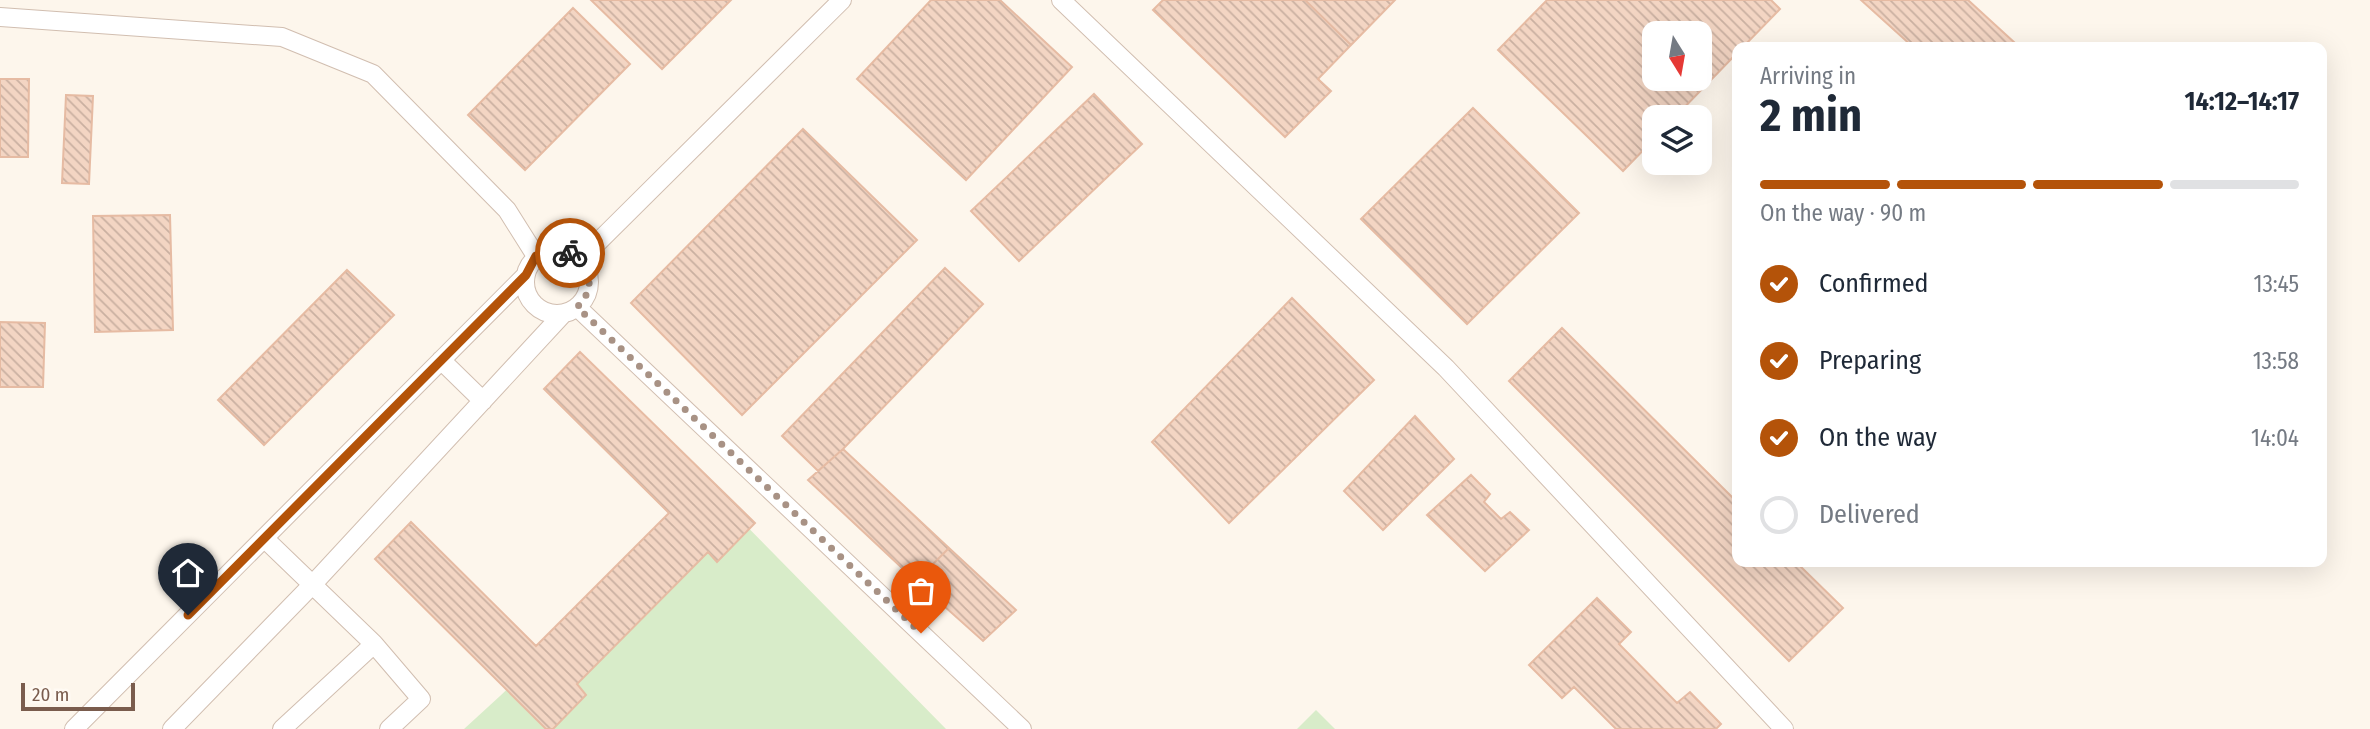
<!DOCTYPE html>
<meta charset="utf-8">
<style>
body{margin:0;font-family:"Fira Sans Condensed",sans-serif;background:#f2f2f3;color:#1f2937;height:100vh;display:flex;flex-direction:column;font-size:26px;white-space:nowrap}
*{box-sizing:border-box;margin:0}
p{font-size:23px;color:#747a83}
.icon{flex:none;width:38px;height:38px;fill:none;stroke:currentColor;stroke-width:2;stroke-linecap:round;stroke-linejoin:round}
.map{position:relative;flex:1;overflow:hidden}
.details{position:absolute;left:1732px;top:42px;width:595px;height:525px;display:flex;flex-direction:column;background:#fff;border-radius:14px;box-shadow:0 7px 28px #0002}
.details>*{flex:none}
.needle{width:46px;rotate:169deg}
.controls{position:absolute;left:1642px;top:21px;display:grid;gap:14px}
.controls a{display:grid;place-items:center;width:70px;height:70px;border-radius:14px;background:#fff;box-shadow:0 7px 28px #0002;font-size:35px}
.scale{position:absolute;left:21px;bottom:18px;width:114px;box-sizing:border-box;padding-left:7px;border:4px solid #7a5c4d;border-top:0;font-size:19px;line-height:24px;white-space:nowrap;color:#7a5c4d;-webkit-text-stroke:5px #fffaf3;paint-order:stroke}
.pin{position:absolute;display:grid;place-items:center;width:60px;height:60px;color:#fff;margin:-72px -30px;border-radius:50% 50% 50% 0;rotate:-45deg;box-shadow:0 0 7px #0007}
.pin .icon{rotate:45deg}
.courier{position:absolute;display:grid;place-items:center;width:70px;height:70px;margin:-35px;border:5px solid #b45309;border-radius:50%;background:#fff;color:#222;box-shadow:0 2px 9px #0007}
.headline em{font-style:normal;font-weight:700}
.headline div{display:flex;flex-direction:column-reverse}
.headline{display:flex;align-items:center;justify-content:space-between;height:119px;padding:0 28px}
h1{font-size:46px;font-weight:700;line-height:52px}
.bar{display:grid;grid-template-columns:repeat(4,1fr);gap:10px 7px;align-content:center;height:84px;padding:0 28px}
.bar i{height:9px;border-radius:5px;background:#e0e1e3}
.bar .selected{background:#b45309}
.bar p{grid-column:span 4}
ol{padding:0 28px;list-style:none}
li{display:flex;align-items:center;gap:21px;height:77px}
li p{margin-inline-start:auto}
li .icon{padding:7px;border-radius:50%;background:#b45309;color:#fff;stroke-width:4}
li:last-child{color:#747a83}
li i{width:38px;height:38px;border:4px solid #e0e1e3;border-radius:50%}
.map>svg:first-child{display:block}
</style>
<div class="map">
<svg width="2370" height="729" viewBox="0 0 2370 729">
<defs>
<pattern id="building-back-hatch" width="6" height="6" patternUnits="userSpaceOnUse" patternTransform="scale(1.75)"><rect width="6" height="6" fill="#f3d5c3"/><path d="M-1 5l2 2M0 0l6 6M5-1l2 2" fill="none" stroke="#cab0a1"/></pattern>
</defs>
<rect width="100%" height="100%" fill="#fdf6ec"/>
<path fill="#d8ecc9" d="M 715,494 L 946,729 L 464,729 L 500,696 Z
M 1316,710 L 1335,729 L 1297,729 Z"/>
<path fill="url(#building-back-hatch)" stroke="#e6bba3" stroke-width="2" fill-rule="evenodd" d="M 591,0 L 731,0 L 662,69 Z
M 931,0 L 1000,0 L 1072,67 L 966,180 L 857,79 Z
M 1163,0 L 1305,0 L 1351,45 L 1318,79 L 1331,91 L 1285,137 L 1153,10 Z
M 1305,0 L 1395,0 L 1351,45 Z
M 1547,0 L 1771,0 L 1780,9 L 1743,47 L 1738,47 L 1738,52 L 1675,117 L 1654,117 L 1654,139 L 1623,171 L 1498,50 ZM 1654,33 L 1699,33 L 1699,79 L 1654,79 Z
M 1861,0 L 1968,0 L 2016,44 L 2014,47 L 1913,47 Z
M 573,8 L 630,64 L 525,170 L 468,115 Z
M 0,79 L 29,79 L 28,157 L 0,157 Z
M 1094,94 L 1142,144 L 1019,261 L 971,211 Z
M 66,95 L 93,96 L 89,184 L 62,183 Z
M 1473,108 L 1579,213 L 1467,324 L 1361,219 Z
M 803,129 L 917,240 L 742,415 L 631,303 Z
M 170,215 L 173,330 L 95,332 L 93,216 Z
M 945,268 L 983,304 L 843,449 L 818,471 L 782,436 Z
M 347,270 L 394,315 L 264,445 L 218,400 Z
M 1292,298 L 1374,380 L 1229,523 L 1152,442 Z
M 0,322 L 45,323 L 43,387 L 0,387 Z
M 1562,328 L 1738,503 L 1738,562 L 1796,562 L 1843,608 L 1789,661 L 1509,381 Z
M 580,352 L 755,523 L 717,562 L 708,552 L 577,684 L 586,695 L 553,729 L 546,729 L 375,559 L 411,522 L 536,646 L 669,513 L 544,389 Z
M 1415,416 L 1454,459 L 1383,530 L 1344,491 Z
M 843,449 L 949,548 L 916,581 L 808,480 Z
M 1471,475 L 1490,494 L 1484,502 L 1501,519 L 1510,512 L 1529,530 L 1485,571 L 1427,515 Z
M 949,548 L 1016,610 L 983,641 L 916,581 Z
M 1597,598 L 1631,632 L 1619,644 L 1677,703 L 1690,692 L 1721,724 L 1716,729 L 1616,729 L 1574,687 L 1562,698 L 1529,665 Z"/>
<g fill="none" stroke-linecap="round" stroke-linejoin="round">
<defs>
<path id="lane" d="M 1061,0 L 1446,368 L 1784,729
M 0,17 L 282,37 L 373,74 L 507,210 L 536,256
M525 282a32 32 0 1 1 64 0a32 32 0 1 1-64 0Z
M 580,260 L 842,0
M 577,307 L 1022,729
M 441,360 L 483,401
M 264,538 L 374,644 L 282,729
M 374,644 L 421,699 L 389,729
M 74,729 L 526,275
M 172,729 L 313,584 L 563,314"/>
</defs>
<use href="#lane" stroke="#d1beb0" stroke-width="20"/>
<use href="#lane" stroke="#fff" stroke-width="18"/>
</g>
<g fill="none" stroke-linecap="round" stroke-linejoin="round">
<path stroke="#a89285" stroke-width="7" stroke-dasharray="0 12.6" d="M 570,253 C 592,264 596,290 577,307 L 921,633"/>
<path stroke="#b45309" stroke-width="9" d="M 188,615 L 526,275 L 536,256 L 557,250 L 570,253"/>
</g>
</svg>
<div class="controls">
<a><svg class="needle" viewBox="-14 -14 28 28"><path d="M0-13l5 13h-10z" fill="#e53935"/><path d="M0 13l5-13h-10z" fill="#747a83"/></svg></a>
<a><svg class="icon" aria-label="layers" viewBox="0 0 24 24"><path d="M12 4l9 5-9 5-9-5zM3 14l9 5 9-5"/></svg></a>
</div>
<div class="scale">20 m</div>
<div class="pin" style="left:921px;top:633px;background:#ea580c"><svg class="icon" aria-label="bag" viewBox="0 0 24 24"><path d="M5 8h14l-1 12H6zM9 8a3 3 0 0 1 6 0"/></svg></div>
<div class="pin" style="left:188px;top:615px;background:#1f2937"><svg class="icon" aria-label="home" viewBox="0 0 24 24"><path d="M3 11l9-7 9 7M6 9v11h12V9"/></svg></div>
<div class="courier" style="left:570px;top:253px"><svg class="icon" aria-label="bike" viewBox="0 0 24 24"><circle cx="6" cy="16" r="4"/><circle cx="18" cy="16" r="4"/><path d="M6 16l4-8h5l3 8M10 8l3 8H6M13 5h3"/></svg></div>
<section class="details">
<div class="headline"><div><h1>2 min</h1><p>Arriving in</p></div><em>14:12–14:17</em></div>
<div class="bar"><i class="selected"></i><i class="selected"></i><i class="selected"></i><i></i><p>On the way · 90 m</p></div>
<ol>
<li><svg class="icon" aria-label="check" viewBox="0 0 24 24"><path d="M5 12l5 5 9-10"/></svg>Confirmed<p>13:45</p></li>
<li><svg class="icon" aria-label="check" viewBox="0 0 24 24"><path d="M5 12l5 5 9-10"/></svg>Preparing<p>13:58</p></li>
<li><svg class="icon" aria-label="check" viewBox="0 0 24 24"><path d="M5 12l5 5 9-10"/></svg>On the way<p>14:04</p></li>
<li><i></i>Delivered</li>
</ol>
</section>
</div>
